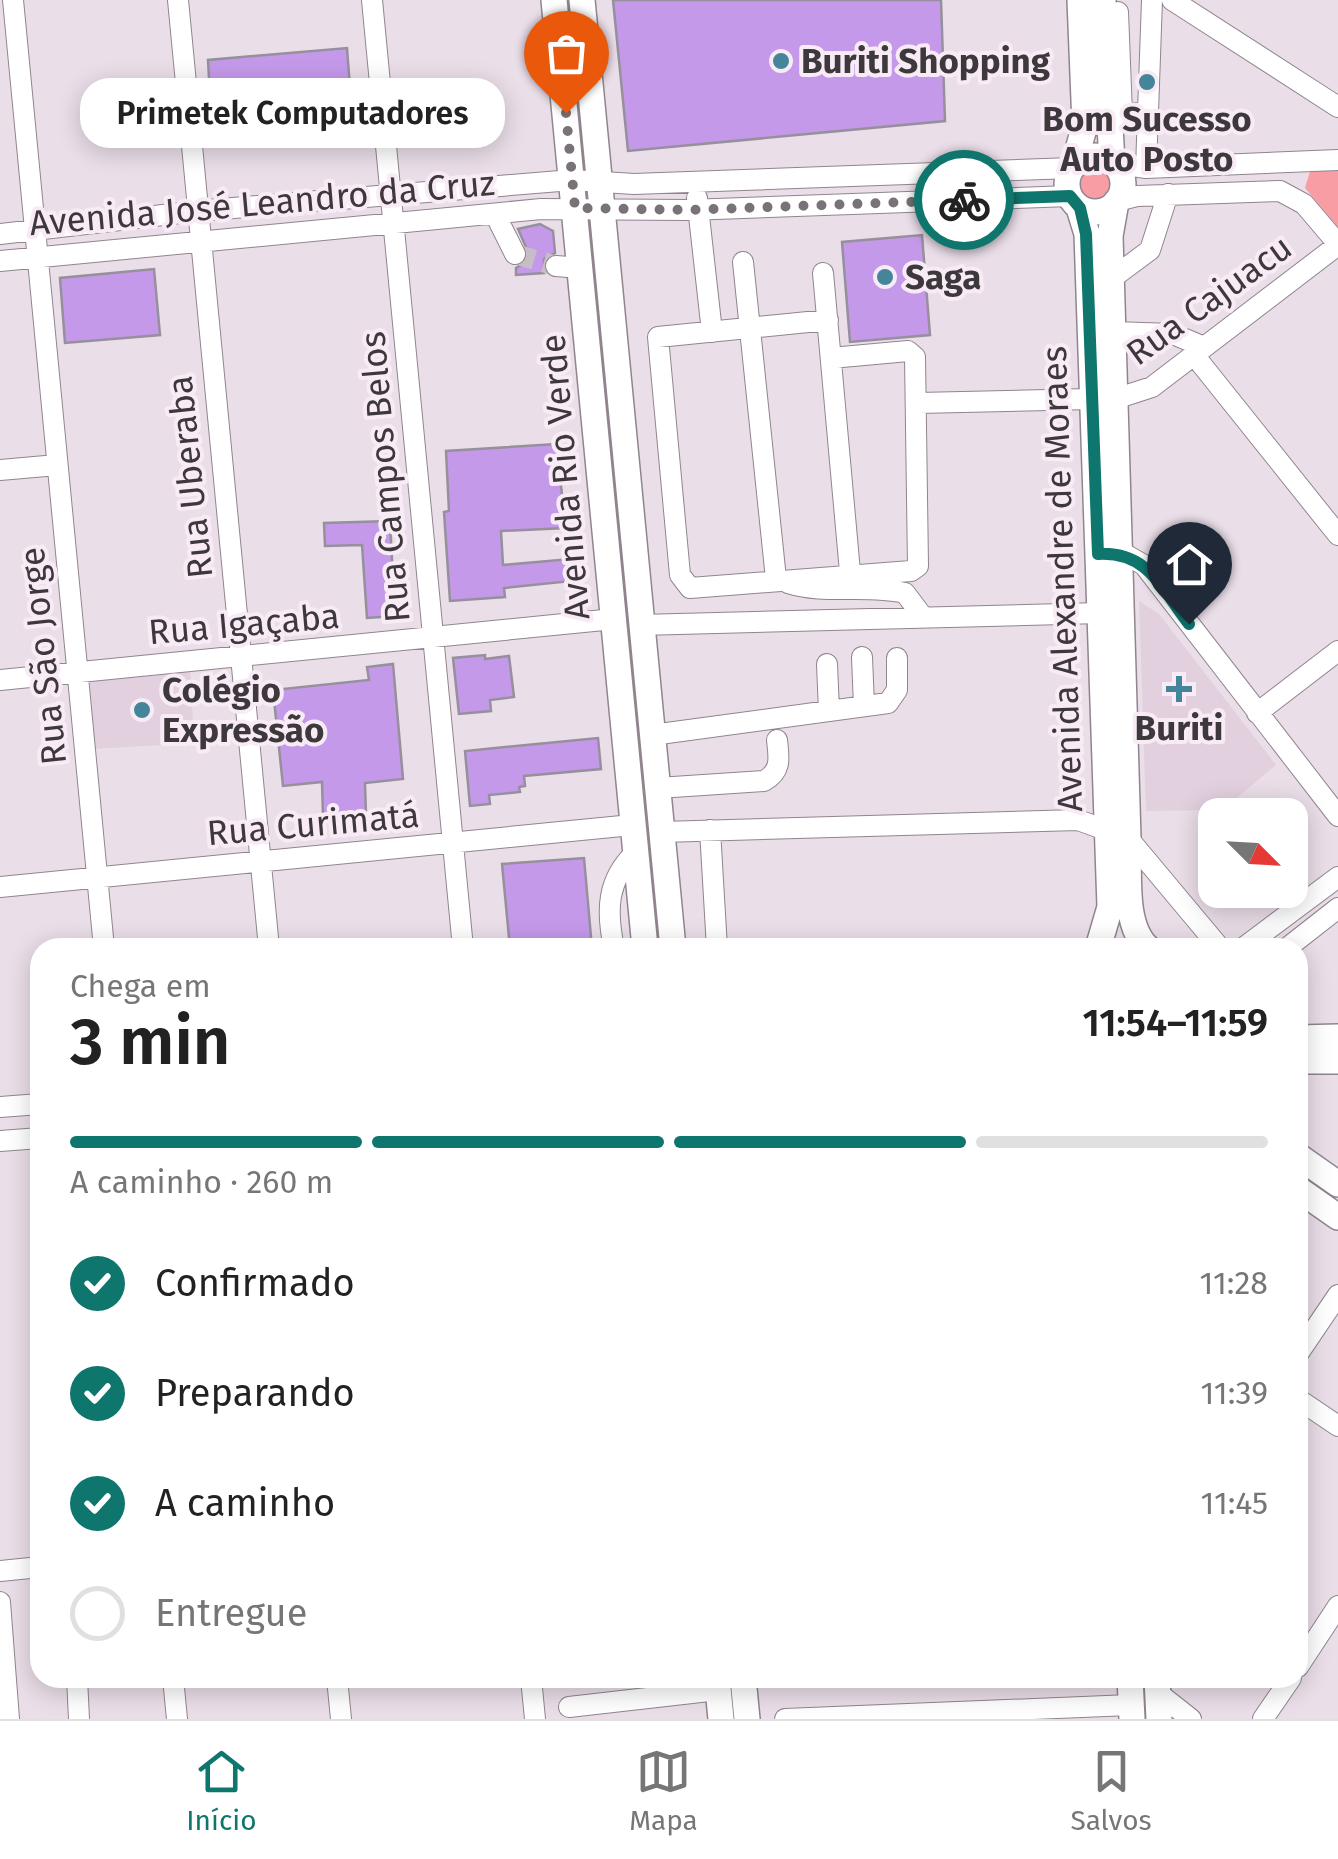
<!DOCTYPE html>
<html lang="pt">
<meta charset="utf-8">
<style>
body{margin:0;font-family:"Fira Sans",sans-serif;background:#f6f6f6;color:#222;height:100vh;display:flex;flex-direction:column;font-size:38px;white-space:nowrap}
*{box-sizing:border-box;margin:0}
p{font-size:32px;color:#767676}
.icon{flex:none;width:55px;height:55px;fill:none;stroke:currentColor;stroke-width:2;stroke-linecap:round;stroke-linejoin:round}
.map{position:relative;flex:1;overflow:hidden}
.drawer{position:absolute;left:30px;top:938px;width:1278px;height:750px;display:flex;flex-direction:column;background:#fff;border-radius:30px;box-shadow:0 5px 25px #0003}
.drawer>*{flex:none}
.needle{width:65px;rotate:114deg}
.fabs{position:absolute;left:1198px;top:798px;display:grid;gap:20px}
.fabs a{display:grid;place-items:center;width:110px;height:110px;border-radius:20px;background:#fff;box-shadow:0 5px 25px #0003;font-size:50px}
.pin{position:absolute;display:grid;place-items:center;width:85px;height:85px;color:#fff;margin:-102px -42px;border-radius:50% 50% 50% 0;rotate:-45deg;box-shadow:0 0 10px #0007}
.pin .icon{rotate:45deg}
.courier{position:absolute;display:grid;place-items:center;width:100px;height:100px;margin:-50px;border:8px solid #0f766e;border-radius:50%;background:#fff;color:#222;box-shadow:0 2px 12px #0007}
.bubble{position:absolute;height:70px;border-radius:30px;background:#fff;box-shadow:0 5px 25px #0003;font-size:32px;font-weight:600;line-height:70px;text-align:center}
.overview em{font-style:normal;font-weight:600}
.overview div{display:flex;flex-direction:column-reverse}
.overview{display:flex;align-items:center;justify-content:space-between;height:170px;padding:0 40px}
h1{font-size:65px;font-weight:600;line-height:75px}
.bar{display:grid;grid-template-columns:repeat(4,1fr);gap:15px 10px;align-content:center;height:120px;padding:0 40px}
.bar i{height:12px;border-radius:8px;background:#e0e0e0}
.bar .active{background:#0f766e}
.bar p{grid-column:span 4}
ol{padding:0 40px;list-style:none}
li{display:flex;align-items:center;gap:30px;height:110px}
li p{margin-inline-start:auto}
li .icon{padding:10px;border-radius:50%;background:#0f766e;color:#fff;stroke-width:4}
li:last-child{color:#767676}
li i{width:55px;height:55px;border:5px solid #e0e0e0;border-radius:50%}
.tab-bar{display:flex;justify-content:space-around;align-items:center;height:140px;border-top:2px solid #e0e0e0;background:#fff;font-size:28px;color:#767676}
.tab-bar a{display:grid;justify-items:center;gap:5px}
.tab-bar .active{color:#0f766e}
.map>svg:first-child{display:block}
</style>
<div class="map">
<svg width="1338" height="1719" viewBox="0 0 1338 1719">
<rect width="100%" height="100%" fill="#eadee9"/>
<path fill="#e2d0df" d="M 1139,601 L 1159,614 L 1276,765 L 1222,810 L 1146,811 Z
M 190,668 L 194,743 L 95,749 L 87,677 Z"/>
<path fill="#f99da5" d="M1076 184a19 19 0 1 1 38 0a19 19 0 1 1-38 0Z
M 1338,167 L 1338,227 L 1305,188 L 1311,168 Z"/>
<path fill="#c499ea" stroke="#96909c" stroke-width="2.5" d="M 613,0 L 941,0 L 945,121 L 628,151 Z
M 347,48 L 351,101 L 211,115 L 208,60 Z
M 540,224 L 553,231 L 555,253 L 544,259 L 544,273 L 516,275 L 516,268 L 526,262 L 529,254 L 518,229 Z
M 922,235 L 930,335 L 850,342 L 842,242 Z
M 154,269 L 160,335 L 65,343 L 60,278 Z
M 556,444 L 566,528 L 501,531 L 503,565 L 570,559 L 572,581 L 504,588 L 505,597 L 450,601 L 444,512 L 449,511 L 446,451 Z
M 390,521 L 395,616 L 367,618 L 362,545 L 325,546 L 324,523 Z
M 485,655 L 485,659 L 509,656 L 514,697 L 490,700 L 491,711 L 459,714 L 453,658 Z
M 393,664 L 403,779 L 365,783 L 366,815 L 323,817 L 322,782 L 283,786 L 273,690 L 369,680 L 367,667 Z
M 598,738 L 601,769 L 524,776 L 525,786 L 519,787 L 520,792 L 489,795 L 490,804 L 470,806 L 465,751 Z
M 584,858 L 592,948 L 510,948 L 502,864 Z"/>
<g fill="none" stroke-linecap="round" stroke-linejoin="round">
<path stroke="#c7bdc6" stroke-width="20" stroke-dasharray="20 10" stroke-linecap="butt" d="M 515,254 L 556,266"/>
<defs>
<path id="minor" d="M 13,0 L 104,948
M 178,0 L 269,948
M 372,0 L 463,948
M 1172,0 L 1338,107
M 1118,12 L 1122,114 L 1148,112 L 1152,0
M 1113,163 L 1146,168 L 1338,160
M 1146,168 L 1148,112
M 697,198 L 712,332
M 1117,201 L 1137,196 L 1280,191 L 1304,204 L 1338,244
M 495,214 L 515,254
M 0,234 L 197,211 L 572,180 L 634,184 L 1072,168
M 0,261 L 541,209 L 688,210 L 1070,196
M 743,262 L 776,579
M 556,266 L 581,268
M 823,273 L 850,572
M 1111,279 L 1150,250 L 1168,194
M 828,320 L 658,337 L 680,575 L 690,588 L 911,571 L 918,566 L 915,357 L 908,351 L 831,358
M 1113,332 L 1173,334 L 1204,347
M 1194,355 L 1338,535
M 1115,399 L 1152,387 L 1338,245
M 918,403 L 1090,399
M 0,470 L 57,465
M 1106,553 L 1121,552 L 1144,565 L 1338,816
M 788,583 C 825,595 866,584 905,593 L 923,617
M 640,625 L 1100,613
M 862,657 L 864,706
M 827,664 L 829,711
M 0,680 L 614,619
M 1257,713 L 1338,651
M 652,735 L 888,703 L 897,690 L 897,658
M 658,788 L 764,781 C 782,771 779,758 777,740
M 710,830 L 717,948
M 662,832 L 1078,820 L 1128,838 L 1220,948
M 0,887 L 632,825
M 614,948 C 606,910 607,880 635,853
M 1243,948 L 1338,877
M 1287,948 L 1338,908
M 0,1107 L 40,1104
M 0,1141 L 40,1138
M 1298,1354 L 1338,1295
M 1298,1399 L 1338,1426
M 0,1571 L 40,1567
M 0,1602 L 9,1719
M 1298,1667 L 1338,1606
M 77,1678 L 79,1719
M 173,1678 L 177,1719
M 337,1678 L 341,1719
M 531,1678 L 535,1719
M 1158,1693 L 1191,1719
M 569,1707 L 718,1690
M 785,1719 L 1131,1705
M 1263,1719 L 1291,1678"/>
<path id="major" d="M 554,0 L 645,948
M 582,0 L 673,948
M 1103,0 L 1112,162
M1067 184a28 28 0 1 1 56 0a28 28 0 1 1-56 0Z
M 1073,167 L 1085,125 L 1080,0
M 1116,202 L 1110,236 L 1128,838 C 1130,870 1122,925 1148,948
M 1079,208 L 1087,234 L 1110,907 L 1098,948
M 1298,1038 L 1338,1037
M 1298,1061 L 1338,1061
M 1298,1156 L 1338,1184
M 1298,1189 L 1338,1217
M 717,1678 L 721,1719
M 743,1678 L 747,1719
M 1130,1678 L 1132,1719
M 1157,1678 L 1159,1719"/>
</defs>
<use href="#minor" stroke="#90858f" stroke-width="22"/>
<use href="#major" stroke="#90858f" stroke-width="28"/>
<use href="#minor" stroke="#fff" stroke-width="20"/>
<use href="#major" stroke="#fff" stroke-width="25"/>
</g>
<g fill="none" stroke-linecap="round" stroke-linejoin="round">
<path stroke="#7a7279" stroke-width="10" stroke-dasharray="0 18" d="M 566,113 L 575,208 L 688,210 L 964,200"/>
<path stroke="#0f766e" stroke-width="12" d="M 964,200 L 1070,196 L 1080,208 L 1086,234 L 1098,554 C 1148,551 1161,588 1189,624"/>
</g>
<g fill="#458599" stroke="#f8ebf6" stroke-width="4">
<circle cx="781" cy="61" r="10"/>
<circle cx="1147" cy="82" r="10"/>
<circle cx="885" cy="277" r="10"/>
<path d="M1174 674h10v10h10v10h-10v10h-10v-10h-10v-10h10z"/>
<circle cx="142" cy="710" r="10"/>
</g>
<g text-anchor="middle" stroke-width="8" stroke-linejoin="round" paint-order="stroke">
<g font-size="35" font-weight="bold" fill="#3d383c" stroke="#f8ebf6" text-anchor="start">
<text x="801" y="73">Buriti Shopping</text>
<text x="1147" y="131" text-anchor="middle">Bom Sucesso<tspan x="1147" dy="40">Auto Posto</tspan></text>
<text x="905" y="289">Saga</text>
<text x="162" y="702">Colégio<tspan x="162" dy="40">Expressão</tspan></text>
<text x="1179" y="740" text-anchor="middle">Buriti</text>
</g>
<g font-size="35" fill="#3d383c" stroke="#f8ebf6">
<text transform="translate(262 203) rotate(-5)" y="12">Avenida José Leandro da Cruz</text>
<text transform="translate(1209 300) rotate(-36)" y="12">Rua Cajuacu</text>
<text transform="translate(190 477) rotate(-96)" y="12">Rua Uberaba</text>
<text transform="translate(385 477) rotate(-95)" y="12">Rua Campos Belos</text>
<text transform="translate(565 477) rotate(-95)" y="12">Avenida Rio Verde</text>
<text transform="translate(1062 579) rotate(-92)" y="12">Avenida Alexandre de Moraes</text>
<text transform="translate(244 624) rotate(-5)" y="12">Rua Igaçaba</text>
<text transform="translate(43 656) rotate(-96)" y="12">Rua São Jorge</text>
<text transform="translate(313 824) rotate(-5)" y="12">Rua Curimatá</text>
</g>
</g>
</svg>
<div class="fabs">
<a><svg class="needle" viewBox="-14 -14 28 28"><path d="M0-13l5 13h-10z" fill="#e53935"/><path d="M0 13l5-13h-10z" fill="#767676"/></svg></a>
</div>
<div class="pin" style="left:566px;top:113px;background:#ea580c"><svg class="icon" aria-label="bag" viewBox="0 0 24 24"><path d="M5 8h14l-1 12H6zM9 8a3 3 0 0 1 6 0"/></svg></div>
<div class="pin" style="left:1189px;top:624px;background:#1f2937"><svg class="icon" aria-label="home" viewBox="0 0 24 24"><path d="M3 11l9-7 9 7M6 9v11h12V9"/></svg></div>
<div class="courier" style="left:964px;top:200px"><svg class="icon" aria-label="bike" viewBox="0 0 24 24"><circle cx="6" cy="16" r="4"/><circle cx="18" cy="16" r="4"/><path d="M6 16l4-8h5l3 8M10 8l3 8H6M13 5h3"/></svg></div>
<div class="bubble" style="left:80px;top:78px;width:425px">Primetek Computadores</div>
<section class="drawer">
<div class="overview"><div><h1>3 min</h1><p>Chega em</p></div><em>11:54–11:59</em></div>
<div class="bar"><i class="active"></i><i class="active"></i><i class="active"></i><i></i><p>A caminho · 260 m</p></div>
<ol>
<li><svg class="icon" aria-label="check" viewBox="0 0 24 24"><path d="M5 12l5 5 9-10"/></svg>Confirmado<p>11:28</p></li>
<li><svg class="icon" aria-label="check" viewBox="0 0 24 24"><path d="M5 12l5 5 9-10"/></svg>Preparando<p>11:39</p></li>
<li><svg class="icon" aria-label="check" viewBox="0 0 24 24"><path d="M5 12l5 5 9-10"/></svg>A caminho<p>11:45</p></li>
<li><i></i>Entregue</li>
</ol>
</section>
</div>
<nav class="tab-bar">
<a class="active"><svg class="icon" aria-label="home" viewBox="0 0 24 24"><path d="M3 11l9-7 9 7M6 9v11h12V9"/></svg>Início</a>
<a><svg class="icon" aria-label="map" viewBox="0 0 24 24"><path d="M3 6l6-2 6 2 6-2v14l-6 2-6-2-6 2zM9 4v14M15 6v14"/></svg>Mapa</a>
<a><svg class="icon" aria-label="saved" viewBox="0 0 24 24"><path d="M7 4h10v16l-5-4-5 4z"/></svg>Salvos</a>
</nav>
